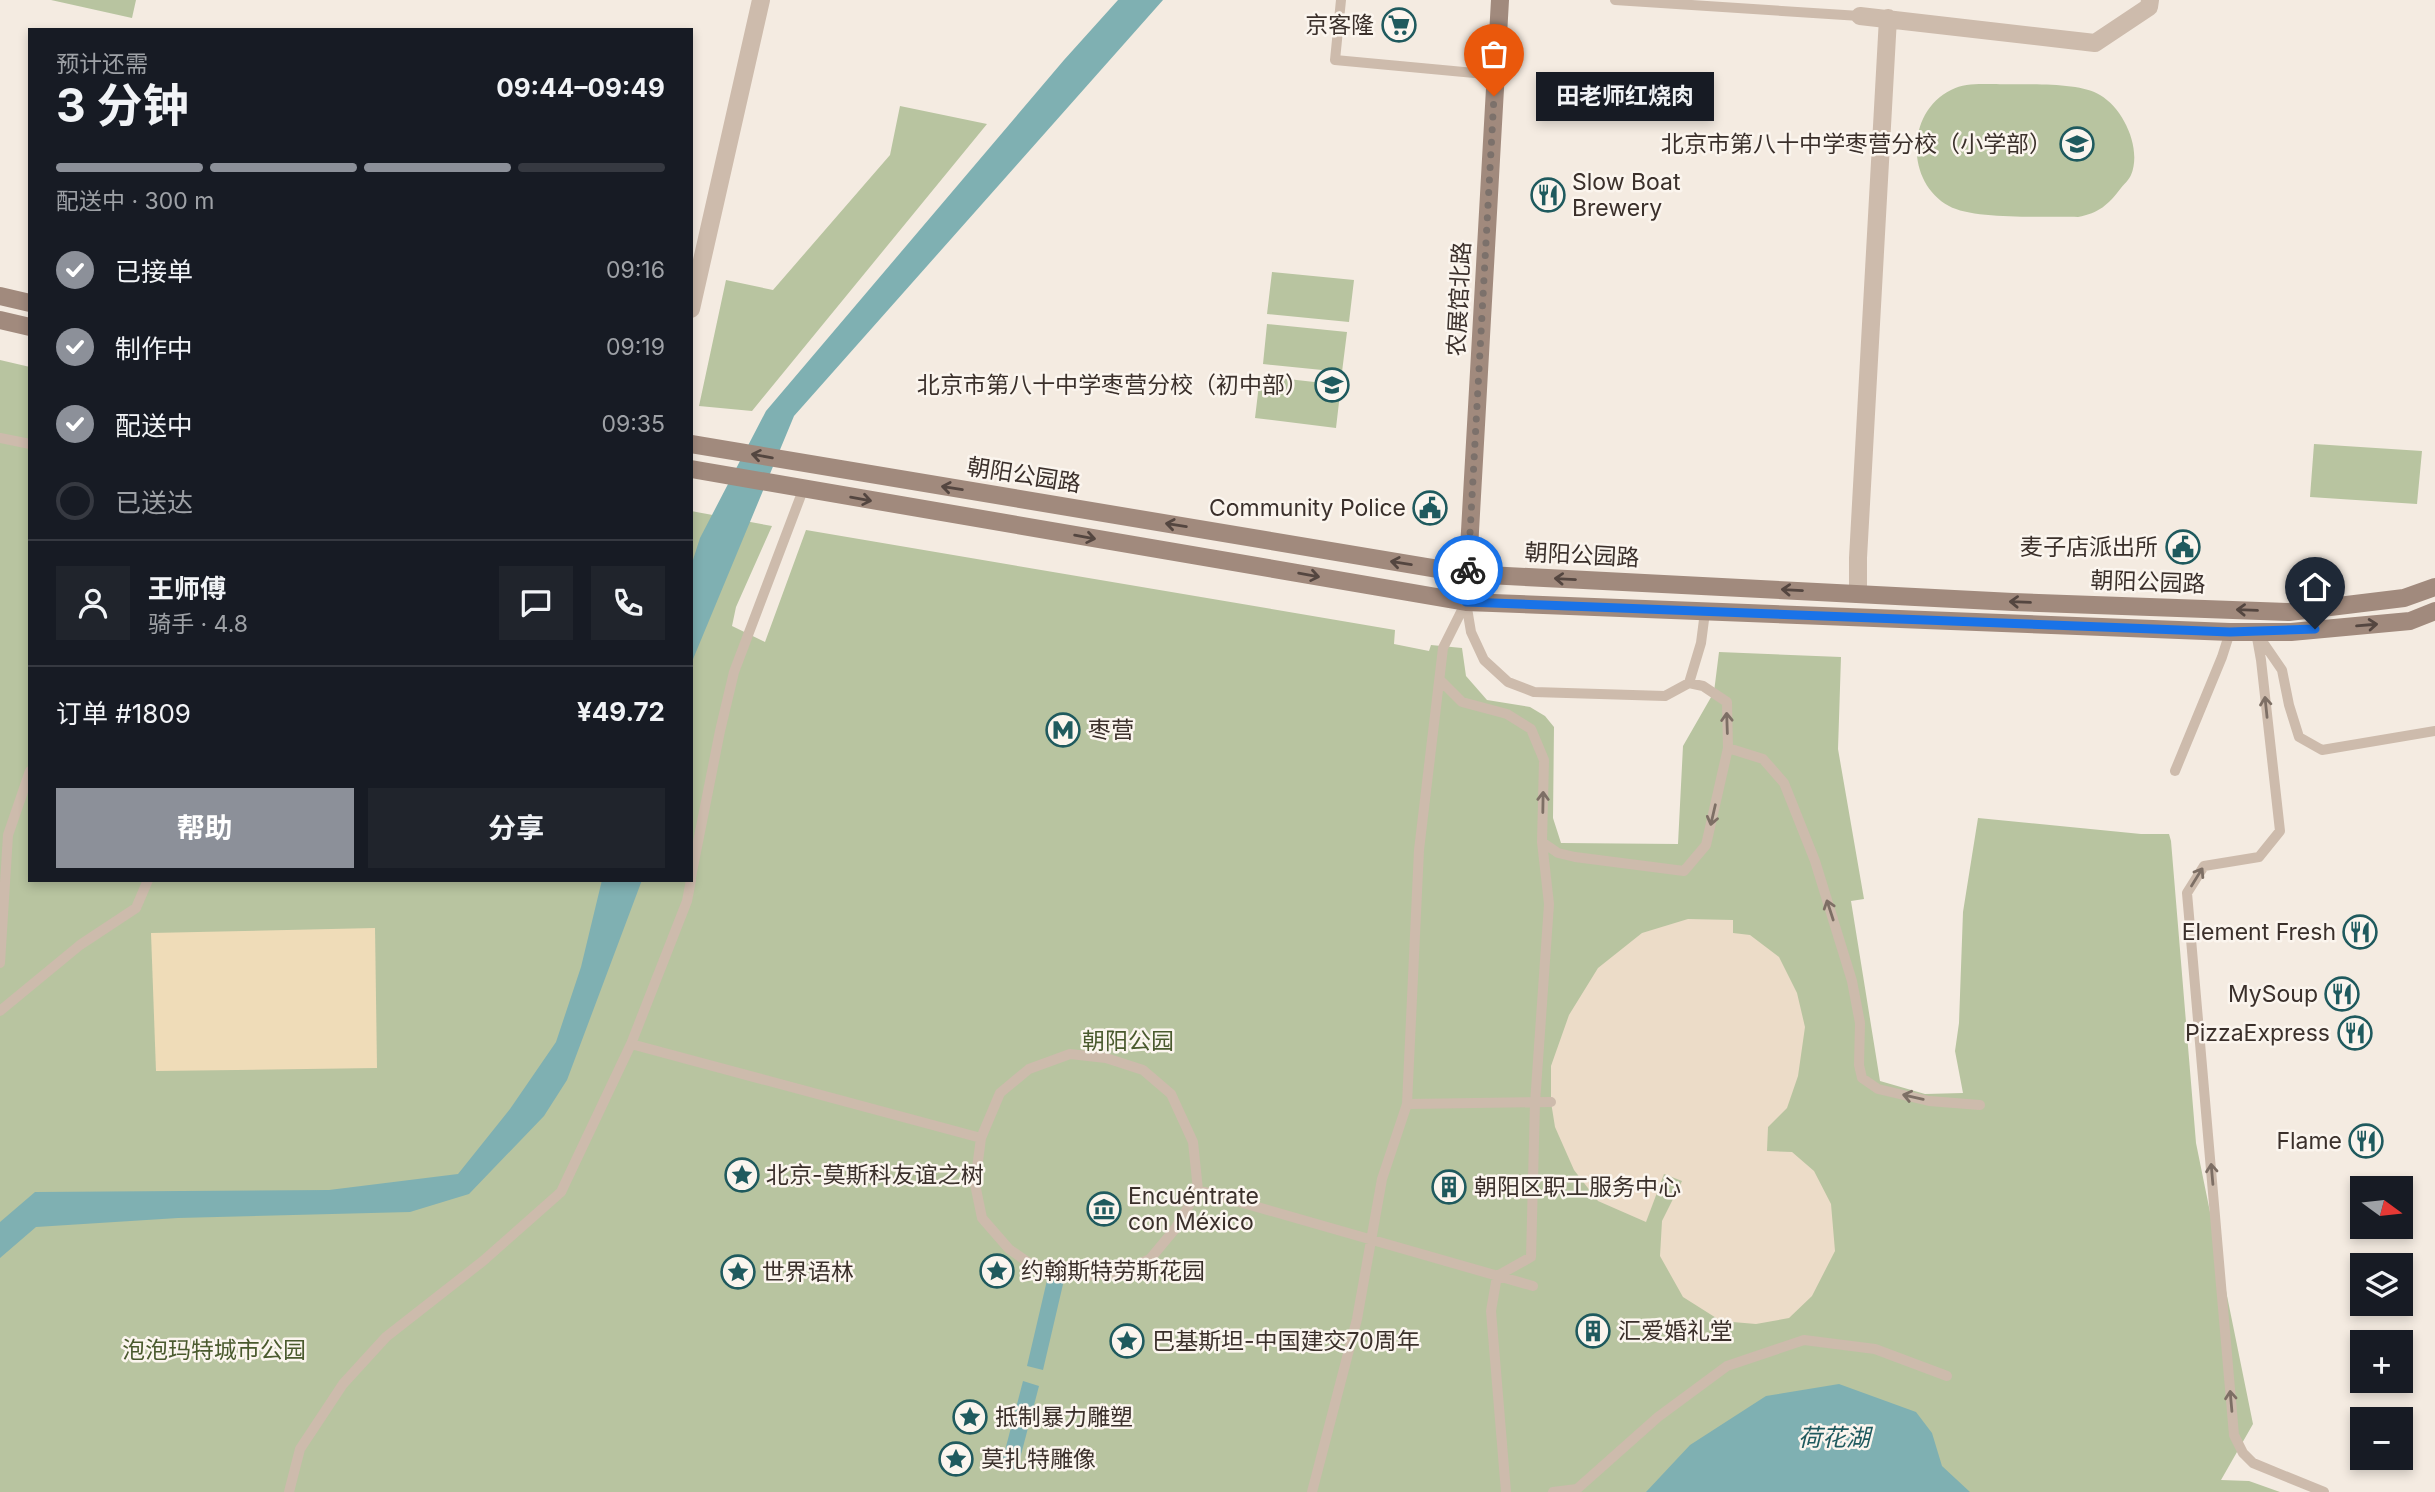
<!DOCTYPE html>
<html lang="zh">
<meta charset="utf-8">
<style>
body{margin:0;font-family:Inter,"Noto Sans SC",sans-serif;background:#20242c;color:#f1f3f6;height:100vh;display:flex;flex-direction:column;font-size:26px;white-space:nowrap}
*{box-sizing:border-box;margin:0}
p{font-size:23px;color:#9ea1a6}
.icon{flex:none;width:38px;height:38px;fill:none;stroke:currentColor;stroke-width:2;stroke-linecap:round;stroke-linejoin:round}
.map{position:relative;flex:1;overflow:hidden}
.sheet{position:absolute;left:28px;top:28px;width:665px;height:854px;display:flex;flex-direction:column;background:#171b24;border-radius:0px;box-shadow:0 4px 10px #0003}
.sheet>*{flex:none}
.needle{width:46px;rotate:105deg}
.controls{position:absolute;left:2350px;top:1176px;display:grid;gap:14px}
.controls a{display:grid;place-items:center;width:63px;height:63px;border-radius:0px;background:#171b24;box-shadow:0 4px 10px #0003;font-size:35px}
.pin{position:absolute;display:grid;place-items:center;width:60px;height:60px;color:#fff;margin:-72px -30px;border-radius:50% 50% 50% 0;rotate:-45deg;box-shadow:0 0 7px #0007}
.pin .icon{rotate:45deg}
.courier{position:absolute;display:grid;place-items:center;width:70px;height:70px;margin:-35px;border:5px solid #1a73e8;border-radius:50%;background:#fff;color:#222;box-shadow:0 2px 9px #0007}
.bubble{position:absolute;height:49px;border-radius:0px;background:#171b24;box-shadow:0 4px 10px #0003;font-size:23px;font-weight:700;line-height:49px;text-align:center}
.headline em{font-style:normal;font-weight:700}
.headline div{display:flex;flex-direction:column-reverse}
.headline{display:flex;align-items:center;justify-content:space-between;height:119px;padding:0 28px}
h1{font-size:46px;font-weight:700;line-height:52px}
.bar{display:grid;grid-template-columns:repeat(4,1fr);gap:10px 7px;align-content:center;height:84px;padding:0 28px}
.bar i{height:9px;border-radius:5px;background:#363941}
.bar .on{background:#8c9099}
.bar p{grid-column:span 4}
.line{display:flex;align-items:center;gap:18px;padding:0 28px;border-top:2px solid #363941}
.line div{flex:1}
.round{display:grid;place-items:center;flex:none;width:74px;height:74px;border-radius:0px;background:#20242c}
ol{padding:0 28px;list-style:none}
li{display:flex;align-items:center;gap:21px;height:77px}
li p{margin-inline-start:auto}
li .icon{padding:7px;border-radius:50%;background:#8c9099;color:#fff;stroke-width:4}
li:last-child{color:#9ea1a6}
li i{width:38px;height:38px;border:4px solid #363941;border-radius:50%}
.primary-button{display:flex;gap:14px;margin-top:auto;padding:14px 28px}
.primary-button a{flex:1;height:80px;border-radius:0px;background:#8c9099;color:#fff;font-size:28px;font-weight:700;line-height:80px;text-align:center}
.primary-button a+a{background:#20242c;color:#f1f3f6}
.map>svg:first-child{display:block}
</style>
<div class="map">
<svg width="2435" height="1492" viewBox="0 0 2435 1492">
<rect width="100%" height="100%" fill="#f4ebe1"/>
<path fill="#b8c4a0" d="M 51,0 L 136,0 L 132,18 Z
M 1993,84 C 2020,85 2079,81 2100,95 C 2124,109 2142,149 2131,175 C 2129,180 2124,184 2121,188 C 2108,205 2099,213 2078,217 C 2046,216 1974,220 1949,206 C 1905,182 1906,112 1951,90 C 1964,83 1978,84 1993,84 Z
M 900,106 L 987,124 L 752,411 L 699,406 L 726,280 L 773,290 L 890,155 Z
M 1272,272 L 1354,280 L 1349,322 L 1267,314 Z
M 1267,324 L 1347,332 L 1342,372 L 1263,364 Z
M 0,360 L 30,367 L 30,880 L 691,880 L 691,511 L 772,526 L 736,607 L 732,626 L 765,642 L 806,530 L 1395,630 L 1394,644 L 1429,651 L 1431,645 L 1462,648 L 1466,676 L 1487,700 L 1530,707 L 1545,716 L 1554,727 L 1553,818 L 1561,843 L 1678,844 L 1683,746 L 1714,692 L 1719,652 L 1841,657 L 1838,749 L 1864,899 L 1851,901 L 1880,1081 L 1925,1094 L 1963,1093 L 1955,1051 L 1959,1023 L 1963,912 L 1978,818 L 2141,834 L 2169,834 L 2171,841 L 2196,1143 L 2253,1424 L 2221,1480 L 2249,1481 L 2280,1492 L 0,1492 Z
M 1260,376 L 1341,385 L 1336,428 L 1255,418 Z
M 2314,444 L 2422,451 L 2417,504 L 2310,497 Z"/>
<path fill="#efdcb8" d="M 375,928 L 377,1068 L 156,1071 L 151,933 Z"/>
<path fill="#ecdcc8" d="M 1688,919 L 1733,920 L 1733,933 L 1750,935 L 1779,957 L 1797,993 L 1805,1027 L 1798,1076 L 1787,1108 L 1768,1127 L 1767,1151 L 1792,1152 L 1814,1171 L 1831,1204 L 1835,1251 L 1812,1296 L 1789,1318 L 1756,1324 L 1721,1321 L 1683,1297 L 1660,1256 L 1662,1221 L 1682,1181 L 1664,1174 L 1646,1222 L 1598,1201 L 1574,1170 L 1555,1127 L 1551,1102 L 1551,1066 L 1569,1015 L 1598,968 L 1642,933 Z"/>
<path fill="#7fb0b2" d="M 1118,0 L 1163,0 L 794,416 L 691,664 L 691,566 L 700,538 L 766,411 L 1064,60 Z
M 602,880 L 642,880 L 567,1080 L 544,1116 L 469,1194 L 410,1212 L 178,1218 L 36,1227 L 0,1258 L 0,1222 L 35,1192 L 329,1190 L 458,1174 L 510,1109 L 556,1042 L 581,967 Z
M 1048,1276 L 1064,1280 L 1043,1370 L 1027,1366 Z
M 1023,1381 L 1039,1386 L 1017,1470 L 1001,1466 Z
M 1839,1384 L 1916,1412 L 1932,1433 L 1942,1466 L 1970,1492 L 1646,1492 L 1690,1445 L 1766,1396 Z"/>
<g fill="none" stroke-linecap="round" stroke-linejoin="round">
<path stroke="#cdbbac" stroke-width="10" d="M 1341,0 L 1335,60 L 1496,75
M 1615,0 L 1860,16
M 0,438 L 30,444
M 1466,602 L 1471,632 L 1484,660 L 1508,682 L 1534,692 L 1665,696 L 1689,683 L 1701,643 L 1705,612
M 2256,632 L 2261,660 L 2280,831 L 2259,857 L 2204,866 L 2187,893 L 2234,1435 L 2243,1453 L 2253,1463 L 2324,1492
M 2260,638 L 2282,670 L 2289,705 L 2299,737 L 2322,750 L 2435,731
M 1440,680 L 1462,702 L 1507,714 L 1531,729 L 1544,760 L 1542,842 L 1558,853 L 1575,857 L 1684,871 L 1706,845 L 1728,748
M 1689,683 L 1703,686 L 1727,702 L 1728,748 L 1763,759 L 1784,783 L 1815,861 L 1852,981 L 1860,1023 L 1859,1065 L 1862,1078 L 1878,1089 L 1929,1101 L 1980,1105
M 2175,771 L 2222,657 L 2230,632
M 691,877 L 720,731 L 734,672 L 803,490
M 0,963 L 8,835 L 30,771
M 0,1011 L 80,945 L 136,908 L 148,880
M 631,1044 L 981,1138
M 1070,1054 L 1106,1058 L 1143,1070 L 1171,1094 L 1193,1142 L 1198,1190 L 1175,1229 L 1150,1259 L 1118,1273 L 1085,1276 L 1032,1265 L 1009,1249 L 982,1218 L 975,1184 L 981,1138 L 1000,1093 L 1029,1069 Z
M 1407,1104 L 1551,1102
M 1198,1190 L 1533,1286
M 289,1492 L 300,1449 L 343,1384 L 386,1337 L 483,1261 L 561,1192 L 631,1044 L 687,901 L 691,880
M 1312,1492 L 1357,1319 L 1382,1179 L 1407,1104 L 1419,850 L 1443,648 L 1466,602
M 1506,1492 L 1491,1311 L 1497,1276 L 1531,1257 L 1535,1103 L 1549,904 L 1542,842
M 1553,1492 L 1577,1489 L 1658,1417 L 1727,1366 L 1804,1340 L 1875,1349 L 1947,1376"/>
<path stroke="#cdbbac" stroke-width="18" d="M 1860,16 L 2095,43 L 2149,7 L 2150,0
M 691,309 L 761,0
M 1858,594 L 1858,558 L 1888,18"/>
<path stroke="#a18a7d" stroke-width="18" d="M 0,296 L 30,303
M 0,320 L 30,327
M 691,444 L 1468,574 L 2013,602 L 2289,612 L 2404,598 L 2435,587
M 691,469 L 1466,602 L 2230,632 L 2291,632 L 2410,621 L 2435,611
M 1466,602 L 1500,0"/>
</g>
<defs><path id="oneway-shaft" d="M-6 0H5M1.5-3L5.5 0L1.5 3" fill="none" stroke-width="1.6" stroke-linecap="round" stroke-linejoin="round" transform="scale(1.75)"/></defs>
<g stroke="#544640">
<use href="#oneway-shaft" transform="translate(762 456) rotate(-170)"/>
<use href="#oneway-shaft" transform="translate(952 488) rotate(-171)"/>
<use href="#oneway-shaft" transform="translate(861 499) rotate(10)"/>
<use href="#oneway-shaft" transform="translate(1176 525) rotate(-171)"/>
<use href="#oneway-shaft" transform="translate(1085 537) rotate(10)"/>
<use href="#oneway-shaft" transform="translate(1401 563) rotate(-171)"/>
<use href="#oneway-shaft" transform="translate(1309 575) rotate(10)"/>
<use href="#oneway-shaft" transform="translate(1565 579) rotate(-177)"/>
<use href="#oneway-shaft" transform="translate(1792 590) rotate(-177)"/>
<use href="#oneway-shaft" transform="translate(2020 602) rotate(-178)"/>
<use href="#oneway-shaft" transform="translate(2247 610) rotate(-178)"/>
<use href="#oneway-shaft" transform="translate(2367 625) rotate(-5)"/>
</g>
<g stroke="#7d6f65">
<use href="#oneway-shaft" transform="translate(2266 707) rotate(-96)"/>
<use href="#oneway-shaft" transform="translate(1727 723) rotate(-92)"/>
<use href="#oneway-shaft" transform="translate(1543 802) rotate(-89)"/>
<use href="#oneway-shaft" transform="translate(1713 815) rotate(103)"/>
<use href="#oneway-shaft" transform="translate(2197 877) rotate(-58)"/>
<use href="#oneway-shaft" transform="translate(1830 910) rotate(-108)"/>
<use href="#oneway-shaft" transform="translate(1913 1097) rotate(-167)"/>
<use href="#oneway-shaft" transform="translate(2212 1174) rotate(-95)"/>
<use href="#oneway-shaft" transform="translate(2231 1401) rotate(-95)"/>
</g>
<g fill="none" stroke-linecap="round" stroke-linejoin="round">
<path stroke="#7c716b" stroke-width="7" stroke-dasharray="0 12.6" d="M 1468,570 L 1494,96"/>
<path stroke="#1a73e8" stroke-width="9" d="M 1468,570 L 1466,602 L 2230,632 L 2315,629"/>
</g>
<defs>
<symbol id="supermarket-ring" viewBox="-11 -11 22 22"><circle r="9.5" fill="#fbf5ee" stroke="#1f5a5e" stroke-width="1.5"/><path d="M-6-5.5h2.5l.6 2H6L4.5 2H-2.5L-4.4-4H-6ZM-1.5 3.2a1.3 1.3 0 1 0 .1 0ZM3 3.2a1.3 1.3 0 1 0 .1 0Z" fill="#1f5a5e"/></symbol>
<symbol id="school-ring" viewBox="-11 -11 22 22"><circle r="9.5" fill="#fbf5ee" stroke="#1f5a5e" stroke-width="1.5"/><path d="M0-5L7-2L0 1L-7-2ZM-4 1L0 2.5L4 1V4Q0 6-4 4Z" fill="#1f5a5e"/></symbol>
<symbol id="restaurant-ring" viewBox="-11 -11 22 22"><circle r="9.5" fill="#fbf5ee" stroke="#1f5a5e" stroke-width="1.5"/><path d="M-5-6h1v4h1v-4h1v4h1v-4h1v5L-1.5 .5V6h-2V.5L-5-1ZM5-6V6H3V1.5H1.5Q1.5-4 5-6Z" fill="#1f5a5e"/></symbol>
<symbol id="civic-ring" viewBox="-11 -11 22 22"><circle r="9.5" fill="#fbf5ee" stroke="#1f5a5e" stroke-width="1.5"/><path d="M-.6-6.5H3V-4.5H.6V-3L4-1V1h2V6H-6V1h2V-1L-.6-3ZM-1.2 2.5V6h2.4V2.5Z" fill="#1f5a5e"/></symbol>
<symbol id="metro-ring" viewBox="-11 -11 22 22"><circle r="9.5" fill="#fbf5ee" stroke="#1f5a5e" stroke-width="1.5"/><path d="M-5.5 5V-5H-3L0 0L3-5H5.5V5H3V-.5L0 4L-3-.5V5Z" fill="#1f5a5e"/></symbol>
<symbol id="sight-ring" viewBox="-11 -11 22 22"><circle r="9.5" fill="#fbf5ee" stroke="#1f5a5e" stroke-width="1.5"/><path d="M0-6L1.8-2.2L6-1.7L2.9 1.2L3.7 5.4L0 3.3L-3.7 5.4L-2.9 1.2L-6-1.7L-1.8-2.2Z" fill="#1f5a5e"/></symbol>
<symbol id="building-ring" viewBox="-11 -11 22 22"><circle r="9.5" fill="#fbf5ee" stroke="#1f5a5e" stroke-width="1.5"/><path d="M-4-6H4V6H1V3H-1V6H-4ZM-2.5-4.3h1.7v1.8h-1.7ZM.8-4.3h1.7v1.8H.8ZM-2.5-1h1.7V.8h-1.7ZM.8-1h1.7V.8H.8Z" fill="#1f5a5e"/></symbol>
<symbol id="museum-ring" viewBox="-11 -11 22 22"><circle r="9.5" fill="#fbf5ee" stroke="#1f5a5e" stroke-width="1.5"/><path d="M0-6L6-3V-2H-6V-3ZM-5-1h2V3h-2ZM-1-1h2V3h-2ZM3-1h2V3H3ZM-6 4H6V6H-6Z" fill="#1f5a5e"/></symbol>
</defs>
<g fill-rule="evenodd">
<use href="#supermarket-ring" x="1380" y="6" width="38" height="38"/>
<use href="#school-ring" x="2058" y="125" width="38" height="38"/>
<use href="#restaurant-ring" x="1529" y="176" width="38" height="38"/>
<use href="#school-ring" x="1313" y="366" width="38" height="38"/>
<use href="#civic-ring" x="1411" y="489" width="38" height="38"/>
<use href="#civic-ring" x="2164" y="528" width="38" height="38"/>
<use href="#metro-ring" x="1044" y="711" width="38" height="38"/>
<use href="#restaurant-ring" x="2341" y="913" width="38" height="38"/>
<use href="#restaurant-ring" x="2323" y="975" width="38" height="38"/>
<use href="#restaurant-ring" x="2336" y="1014" width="38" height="38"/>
<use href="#restaurant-ring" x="2347" y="1122" width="38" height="38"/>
<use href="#sight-ring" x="723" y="1156" width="38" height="38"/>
<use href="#building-ring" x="1430" y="1168" width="38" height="38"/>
<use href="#museum-ring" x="1085" y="1190" width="38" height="38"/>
<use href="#sight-ring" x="978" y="1252" width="38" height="38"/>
<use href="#sight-ring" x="719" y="1253" width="38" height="38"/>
<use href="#building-ring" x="1574" y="1312" width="38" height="38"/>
<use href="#sight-ring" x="1108" y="1322" width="38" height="38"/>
<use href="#sight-ring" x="951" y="1398" width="38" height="38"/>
<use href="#sight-ring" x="937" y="1440" width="38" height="38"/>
</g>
<g text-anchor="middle" stroke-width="5" stroke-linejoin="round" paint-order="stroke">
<g font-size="23" fill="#3b302b" stroke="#fbf5ee" text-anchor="start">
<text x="1374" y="33" text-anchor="end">京客隆</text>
<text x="2052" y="152" text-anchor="end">北京市第八十中学枣营分校（小学部）</text>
<text x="1572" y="190">Slow Boat<tspan x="1572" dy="26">Brewery</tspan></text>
<text x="1308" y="393" text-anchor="end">北京市第八十中学枣营分校（初中部）</text>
<text x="1406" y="516" text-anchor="end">Community Police</text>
<text x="2158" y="555" text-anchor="end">麦子店派出所</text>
<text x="1088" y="738">枣营</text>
<text x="2336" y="940" text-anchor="end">Element Fresh</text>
<text x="2318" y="1002" text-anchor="end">MySoup</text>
<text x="2330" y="1041" text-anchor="end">PizzaExpress</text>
<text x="2342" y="1149" text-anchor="end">Flame</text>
<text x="766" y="1183">北京-莫斯科友谊之树</text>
<text x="1474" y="1195">朝阳区职工服务中心</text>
<text x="1128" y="1204">Encuéntrate<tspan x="1128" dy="26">con México</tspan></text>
<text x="1021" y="1279">约翰斯特劳斯花园</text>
<text x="762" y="1280">世界语林</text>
<text x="1618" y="1339">汇爱婚礼堂</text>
<text x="1152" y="1349">巴基斯坦-中国建交70周年</text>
<text x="995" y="1425">抵制暴力雕塑</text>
<text x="981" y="1467">莫扎特雕像</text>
</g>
<g font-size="23" fill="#3b302b" stroke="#fbf5ee">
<text transform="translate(1459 299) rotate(-87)" y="8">农展馆北路</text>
<text transform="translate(1024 475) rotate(9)" y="8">朝阳公园路</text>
<text transform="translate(1582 555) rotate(3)" y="8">朝阳公园路</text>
<text transform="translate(2148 582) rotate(2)" y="8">朝阳公园路</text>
</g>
<g font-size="23" fill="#4a5a2e" stroke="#fbf5ee">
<text x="1128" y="1049">朝阳公园</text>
<text x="214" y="1358">泡泡玛特城市公园</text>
</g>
<g font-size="24" font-style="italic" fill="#1f5a5e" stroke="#fbf5ee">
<text x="1834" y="1446">荷花湖</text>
</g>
</g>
</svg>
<div class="controls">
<a><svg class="needle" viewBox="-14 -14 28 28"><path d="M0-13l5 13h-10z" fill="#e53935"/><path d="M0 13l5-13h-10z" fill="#9ea1a6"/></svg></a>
<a><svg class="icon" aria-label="layers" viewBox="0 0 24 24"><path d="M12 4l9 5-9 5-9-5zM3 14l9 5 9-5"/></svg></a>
<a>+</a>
<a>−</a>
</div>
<div class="pin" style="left:1494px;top:96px;background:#ea580c"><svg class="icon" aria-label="bag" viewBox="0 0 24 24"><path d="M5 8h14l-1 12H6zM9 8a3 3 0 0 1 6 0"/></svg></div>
<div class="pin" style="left:2315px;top:629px;background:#1f2937"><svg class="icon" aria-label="home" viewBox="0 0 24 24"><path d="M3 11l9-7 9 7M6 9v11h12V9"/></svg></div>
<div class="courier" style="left:1468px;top:570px"><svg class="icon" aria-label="bike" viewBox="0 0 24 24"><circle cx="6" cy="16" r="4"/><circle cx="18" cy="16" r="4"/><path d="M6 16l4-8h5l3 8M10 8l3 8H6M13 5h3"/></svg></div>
<div class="bubble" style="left:1536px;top:72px;width:178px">田老师红烧肉</div>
<section class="sheet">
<div class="headline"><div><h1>3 分钟</h1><p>预计还需</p></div><em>09:44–09:49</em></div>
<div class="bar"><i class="on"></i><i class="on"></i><i class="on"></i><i></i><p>配送中 · 300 m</p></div>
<ol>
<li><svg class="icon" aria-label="check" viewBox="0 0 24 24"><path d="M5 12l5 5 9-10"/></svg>已接单<p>09:16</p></li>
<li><svg class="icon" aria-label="check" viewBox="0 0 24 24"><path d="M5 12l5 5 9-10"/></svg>制作中<p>09:19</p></li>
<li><svg class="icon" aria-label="check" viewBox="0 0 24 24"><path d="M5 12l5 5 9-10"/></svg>配送中<p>09:35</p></li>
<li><i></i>已送达</li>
</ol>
<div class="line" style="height:126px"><a class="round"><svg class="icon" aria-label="person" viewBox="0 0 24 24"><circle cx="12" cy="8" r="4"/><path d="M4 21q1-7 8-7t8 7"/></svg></a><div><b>王师傅</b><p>骑手 · 4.8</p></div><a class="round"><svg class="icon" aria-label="chat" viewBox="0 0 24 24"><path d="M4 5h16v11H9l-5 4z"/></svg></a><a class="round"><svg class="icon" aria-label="phone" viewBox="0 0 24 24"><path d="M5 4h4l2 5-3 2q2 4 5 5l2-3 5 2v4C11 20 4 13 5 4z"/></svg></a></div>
<div class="line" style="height:91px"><div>订单 #1809</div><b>¥49.72</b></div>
<div class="primary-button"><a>帮助</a><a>分享</a></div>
</section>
</div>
